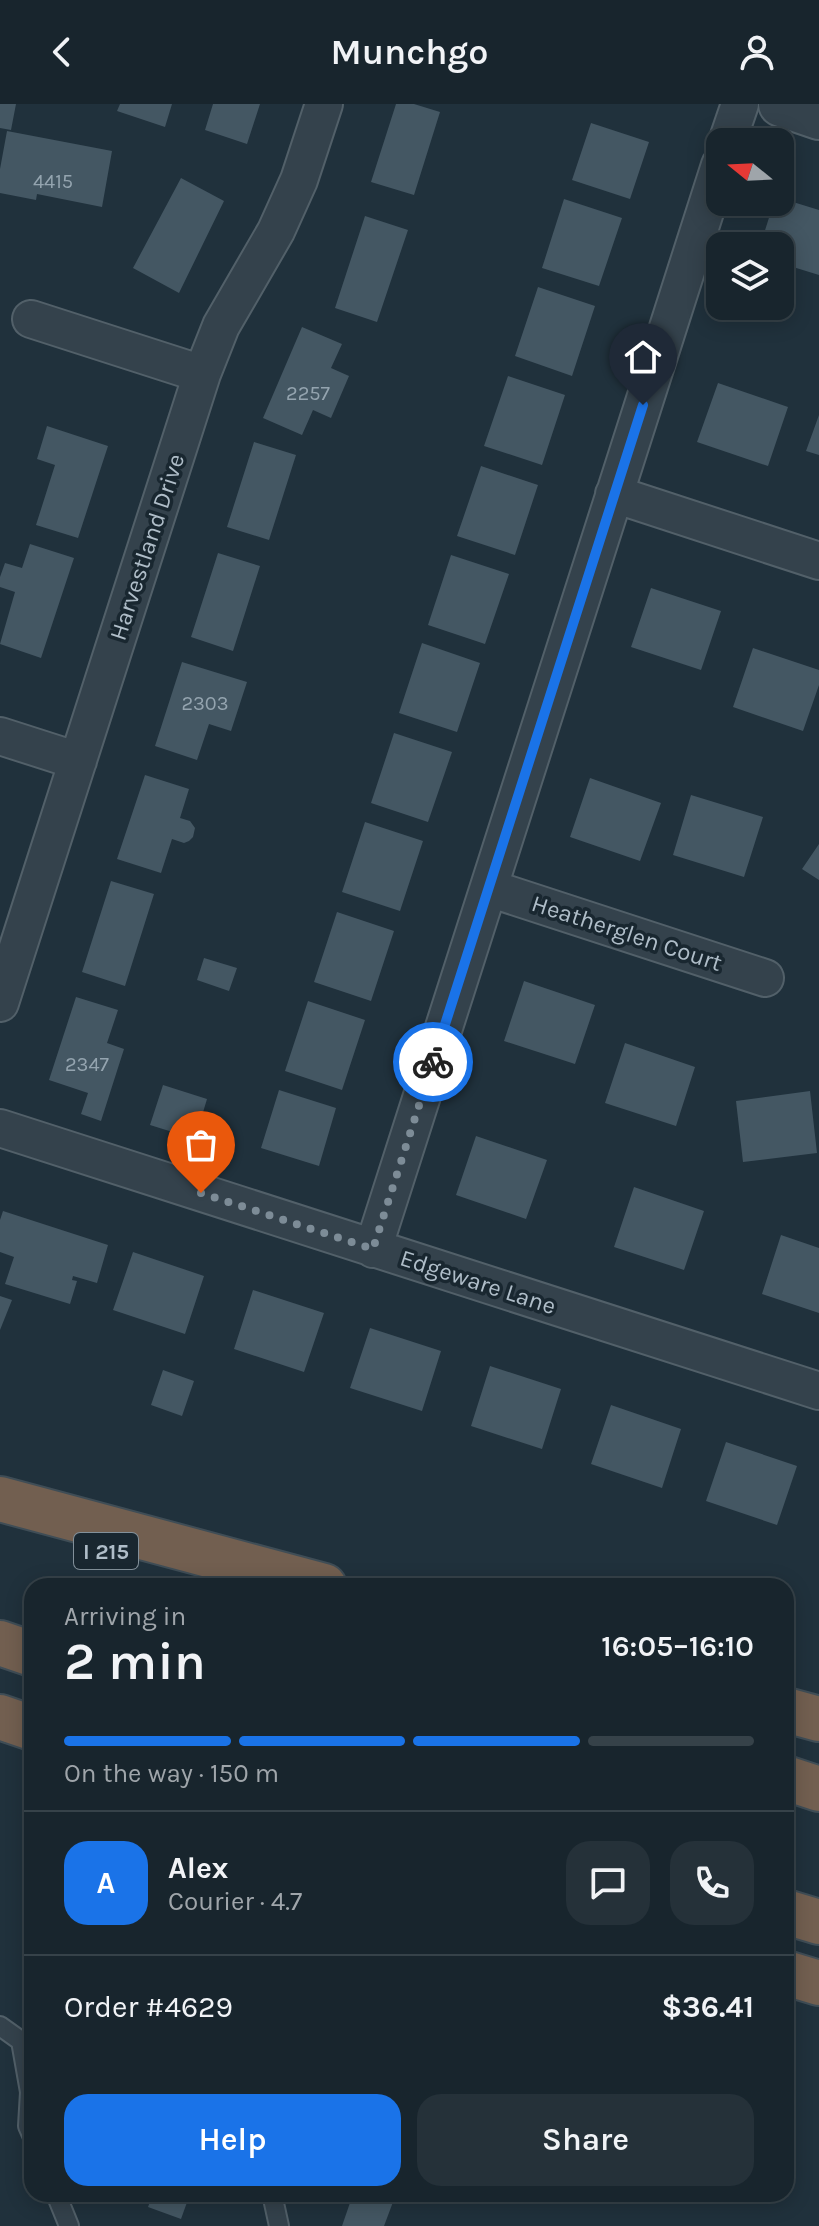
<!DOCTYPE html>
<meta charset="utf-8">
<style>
body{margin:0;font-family:Karla,sans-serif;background:#253139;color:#f1f3f6;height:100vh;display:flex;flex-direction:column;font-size:30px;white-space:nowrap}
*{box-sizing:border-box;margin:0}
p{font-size:26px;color:#9fa5aa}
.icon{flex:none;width:44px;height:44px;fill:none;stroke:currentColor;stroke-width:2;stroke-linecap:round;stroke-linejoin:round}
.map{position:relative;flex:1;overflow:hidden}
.details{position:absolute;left:24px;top:1474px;width:770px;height:624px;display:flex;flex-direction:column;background:#18252d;border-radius:24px;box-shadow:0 4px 20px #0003,0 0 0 2px #364249}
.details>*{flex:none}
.needle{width:52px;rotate:288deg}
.fabs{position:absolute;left:706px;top:24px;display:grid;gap:16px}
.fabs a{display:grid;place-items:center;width:88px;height:88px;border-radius:16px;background:#18252d;box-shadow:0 4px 20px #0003,0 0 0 2px #364249;font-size:40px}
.pin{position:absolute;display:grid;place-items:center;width:68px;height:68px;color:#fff;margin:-82px -34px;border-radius:50% 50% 50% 0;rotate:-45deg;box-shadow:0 0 8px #0007}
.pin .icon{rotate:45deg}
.courier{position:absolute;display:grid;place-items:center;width:80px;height:80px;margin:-40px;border:6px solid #1a73e8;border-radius:50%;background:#fff;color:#222;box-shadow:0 2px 10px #0007}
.headline em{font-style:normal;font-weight:600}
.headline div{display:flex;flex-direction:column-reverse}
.headline{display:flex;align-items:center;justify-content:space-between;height:136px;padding:0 40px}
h1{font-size:52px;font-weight:600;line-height:60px}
.bar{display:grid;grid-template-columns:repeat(4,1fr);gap:12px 8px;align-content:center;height:96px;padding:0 40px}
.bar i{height:10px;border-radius:6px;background:#364249}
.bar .current{background:#1a73e8}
.bar p{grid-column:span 4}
.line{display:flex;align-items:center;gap:20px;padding:0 40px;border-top:2px solid #364249}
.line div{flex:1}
.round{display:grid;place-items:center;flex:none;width:84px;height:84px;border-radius:24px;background:#253139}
.cta{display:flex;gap:16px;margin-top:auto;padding:16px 40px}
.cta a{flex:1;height:92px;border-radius:24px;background:#1a73e8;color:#fff;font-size:32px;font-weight:600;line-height:92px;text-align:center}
.cta a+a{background:#253139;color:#f1f3f6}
header{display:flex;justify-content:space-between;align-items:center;height:104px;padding:0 40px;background:#18252d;font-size:36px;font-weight:600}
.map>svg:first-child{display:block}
</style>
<header><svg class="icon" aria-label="back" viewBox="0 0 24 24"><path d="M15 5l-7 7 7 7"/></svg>Munchgo<svg class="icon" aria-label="person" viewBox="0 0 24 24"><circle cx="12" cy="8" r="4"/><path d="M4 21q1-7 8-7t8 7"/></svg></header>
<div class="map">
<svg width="819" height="2122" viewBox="0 0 819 2122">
<rect width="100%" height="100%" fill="#20313c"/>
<path fill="#445763" d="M 0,0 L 16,0 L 11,26 L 0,24 Z
M 120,0 L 172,0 L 165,23 L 117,7 Z
M 213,0 L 260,0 L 247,40 L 205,26 Z
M 396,0 L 414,0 L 440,8 L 414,91 L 371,78 Z
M 591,19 L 649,38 L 630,95 L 572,76 Z
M 7,27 L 112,47 L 102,103 L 37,90 L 36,96 L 0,89 L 0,65 Z
M 181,74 L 224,97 L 179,189 L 133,164 Z
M 780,94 L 819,106 L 819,171 L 780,159 L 780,142 L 760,142 L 774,98 L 780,98 Z
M 564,95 L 622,114 L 599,182 L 542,164 Z
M 365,112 L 408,126 L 377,218 L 335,204 Z
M 538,183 L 595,202 L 572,272 L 515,252 Z
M 302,223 L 342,240 L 331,264 L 349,272 L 331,314 L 313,306 L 302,331 L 263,314 Z
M 508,272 L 565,291 L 542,361 L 484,342 Z
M 718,279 L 788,303 L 768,362 L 697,338 Z
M 819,311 L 819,351 L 806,347 Z
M 47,322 L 108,342 L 78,434 L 36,421 L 55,361 L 37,355 Z
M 254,338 L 296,351 L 269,436 L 227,423 Z
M 481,362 L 538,381 L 515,451 L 457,432 Z
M 30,440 L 74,454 L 41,554 L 0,540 L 15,488 L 0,483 L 0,473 L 5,459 L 22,464 Z
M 218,449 L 260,462 L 233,547 L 191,533 Z
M 451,451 L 509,470 L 485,540 L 428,521 Z
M 651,484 L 721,507 L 701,566 L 631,543 Z
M 422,539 L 480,559 L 457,628 L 399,609 Z
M 753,544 L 819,566 L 819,581 L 803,627 L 733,603 Z
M 182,558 L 247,578 L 231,627 L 209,620 L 197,656 L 155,642 Z
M 394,629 L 452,648 L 428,718 L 371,699 Z
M 145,671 L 189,685 L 180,714 L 190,717 L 195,724 L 193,733 L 189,737 L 184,739 L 172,735 L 161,769 L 117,755 Z
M 590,674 L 661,699 L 640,757 L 570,733 Z
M 691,691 L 763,713 L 744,773 L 673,751 Z
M 365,718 L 423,737 L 400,807 L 342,788 Z
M 819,740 L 819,776 L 802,765 Z
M 111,777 L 154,790 L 125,882 L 82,868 Z
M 337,808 L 394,827 L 371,897 L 314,878 Z
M 204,854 L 237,864 L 229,887 L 197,876 Z
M 524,877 L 595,901 L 575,960 L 504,937 Z
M 76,893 L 118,906 L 107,939 L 124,945 L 101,1017 L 81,1010 L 88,989 L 49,976 Z
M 308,897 L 365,916 L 342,986 L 285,967 Z
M 625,939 L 695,963 L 676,1022 L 605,999 Z
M 163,981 L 207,995 L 195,1035 L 150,1021 Z
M 279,986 L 336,1004 L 319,1062 L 261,1044 Z
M 810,987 L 817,1049 L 743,1058 L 736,997 Z
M 476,1032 L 547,1056 L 526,1115 L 456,1091 Z
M 634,1083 L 704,1107 L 684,1166 L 614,1143 Z
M 3,1107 L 108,1141 L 97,1179 L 73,1172 L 72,1176 L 77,1177 L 70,1200 L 5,1180 L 14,1153 L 0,1148 L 0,1116 Z
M 781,1131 L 819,1144 L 819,1209 L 762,1190 Z
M 133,1148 L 204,1172 L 185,1230 L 113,1206 Z
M 253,1186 L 324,1209 L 304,1268 L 234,1245 Z
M 0,1192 L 12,1196 L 0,1226 Z
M 370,1224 L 441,1247 L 422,1307 L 350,1284 Z
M 490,1262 L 561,1285 L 542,1345 L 471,1322 Z
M 163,1266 L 194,1277 L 182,1312 L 151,1301 Z
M 611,1301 L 681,1325 L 662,1384 L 591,1360 Z
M 726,1338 L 797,1362 L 777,1421 L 706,1397 Z
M 153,2090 L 190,2090 L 181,2115 L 148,2103 Z
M 353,2090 L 396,2090 L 384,2122 L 342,2122 Z"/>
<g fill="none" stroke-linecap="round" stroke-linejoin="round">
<defs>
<path id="service" d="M 0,1922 L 21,1937 L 30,1988 L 28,2022 L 32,2031
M 56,2090 L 69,2122
M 272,2090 L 279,2122"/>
<path id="minor" d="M 727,38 L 740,0
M 31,215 L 202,270
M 614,390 L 819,457
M 0,632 L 78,657
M 489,784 L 765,874
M 0,899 L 202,270 L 221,222 L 276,127 L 299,76 L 324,0
M 0,1024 L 819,1287
M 373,1145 L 720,61"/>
<path id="tertiary" d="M 781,0 L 819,13"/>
<path id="motorway" d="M 0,1395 L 324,1482
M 0,1539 L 32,1550
M 786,1606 L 819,1615
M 0,1613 L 32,1624
M 786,1674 L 819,1685
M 786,1808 L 819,1818
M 786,1869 L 819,1879"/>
</defs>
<use href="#service" stroke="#526069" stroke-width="22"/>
<use href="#minor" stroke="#526069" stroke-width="40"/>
<use href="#tertiary" stroke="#526069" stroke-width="48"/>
<use href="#motorway" stroke="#3f4d56" stroke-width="48"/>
<use href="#service" stroke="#34424c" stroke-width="18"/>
<use href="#minor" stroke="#34424c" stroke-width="36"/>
<use href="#tertiary" stroke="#34424c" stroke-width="44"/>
<use href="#motorway" stroke="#725f50" stroke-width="44"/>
</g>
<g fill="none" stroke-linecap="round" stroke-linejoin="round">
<path stroke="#7d8c97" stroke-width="8" stroke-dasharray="0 14.4" d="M 201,1089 L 373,1145 L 433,958"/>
<path stroke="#1a73e8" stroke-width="10" d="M 433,958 L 643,301"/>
</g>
<g text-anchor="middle" stroke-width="7" stroke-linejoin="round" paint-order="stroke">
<g font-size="20" fill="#94a4af">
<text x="53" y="84">4415</text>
<text x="308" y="296">2257</text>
<text x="205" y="606">2303</text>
<text x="87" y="967">2347</text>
</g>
<rect fill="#192730" stroke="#82909a" stroke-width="2" x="74" y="1429" width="64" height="36" rx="6"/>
<g font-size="22" font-weight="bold" fill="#afbdc8">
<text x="106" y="1455">I 215</text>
</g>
<g font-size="24" fill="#afbdc8" stroke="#192730">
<text transform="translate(147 443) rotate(-72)" y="8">Harvestland Drive</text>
<text transform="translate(627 829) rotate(18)" y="8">Heatherglen Court</text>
<text transform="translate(478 1178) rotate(18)" y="8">Edgeware Lane</text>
</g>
</g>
</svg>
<div class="fabs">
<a><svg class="needle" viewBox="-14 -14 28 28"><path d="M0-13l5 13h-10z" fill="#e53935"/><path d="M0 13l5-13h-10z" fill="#9fa5aa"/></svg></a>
<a><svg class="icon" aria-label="layers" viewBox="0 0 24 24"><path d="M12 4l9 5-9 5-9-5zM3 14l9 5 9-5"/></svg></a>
</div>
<div class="pin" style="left:201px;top:1089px;background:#ea580c"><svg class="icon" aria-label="bag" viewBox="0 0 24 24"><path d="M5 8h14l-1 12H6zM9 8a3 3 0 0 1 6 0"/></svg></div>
<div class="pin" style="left:643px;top:301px;background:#1f2937"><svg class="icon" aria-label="home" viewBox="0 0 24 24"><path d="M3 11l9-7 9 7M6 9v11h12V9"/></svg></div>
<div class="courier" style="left:433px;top:958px"><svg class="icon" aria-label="bike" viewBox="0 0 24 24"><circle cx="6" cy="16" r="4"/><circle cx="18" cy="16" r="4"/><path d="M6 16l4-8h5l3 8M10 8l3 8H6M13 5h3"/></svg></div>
<section class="details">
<div class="headline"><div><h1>2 min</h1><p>Arriving in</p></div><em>16:05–16:10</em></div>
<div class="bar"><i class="current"></i><i class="current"></i><i class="current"></i><i></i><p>On the way · 150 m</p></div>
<div class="line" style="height:144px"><b class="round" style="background:#1a73e8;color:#fff">A</b><div><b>Alex</b><p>Courier · 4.7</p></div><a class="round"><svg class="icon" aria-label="chat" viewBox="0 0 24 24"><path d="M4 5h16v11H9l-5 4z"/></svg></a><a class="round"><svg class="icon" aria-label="phone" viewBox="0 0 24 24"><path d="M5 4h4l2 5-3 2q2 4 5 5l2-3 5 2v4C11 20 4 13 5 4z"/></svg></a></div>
<div class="line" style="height:104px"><div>Order #4629</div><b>$36.41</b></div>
<div class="cta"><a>Help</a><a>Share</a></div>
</section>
</div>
